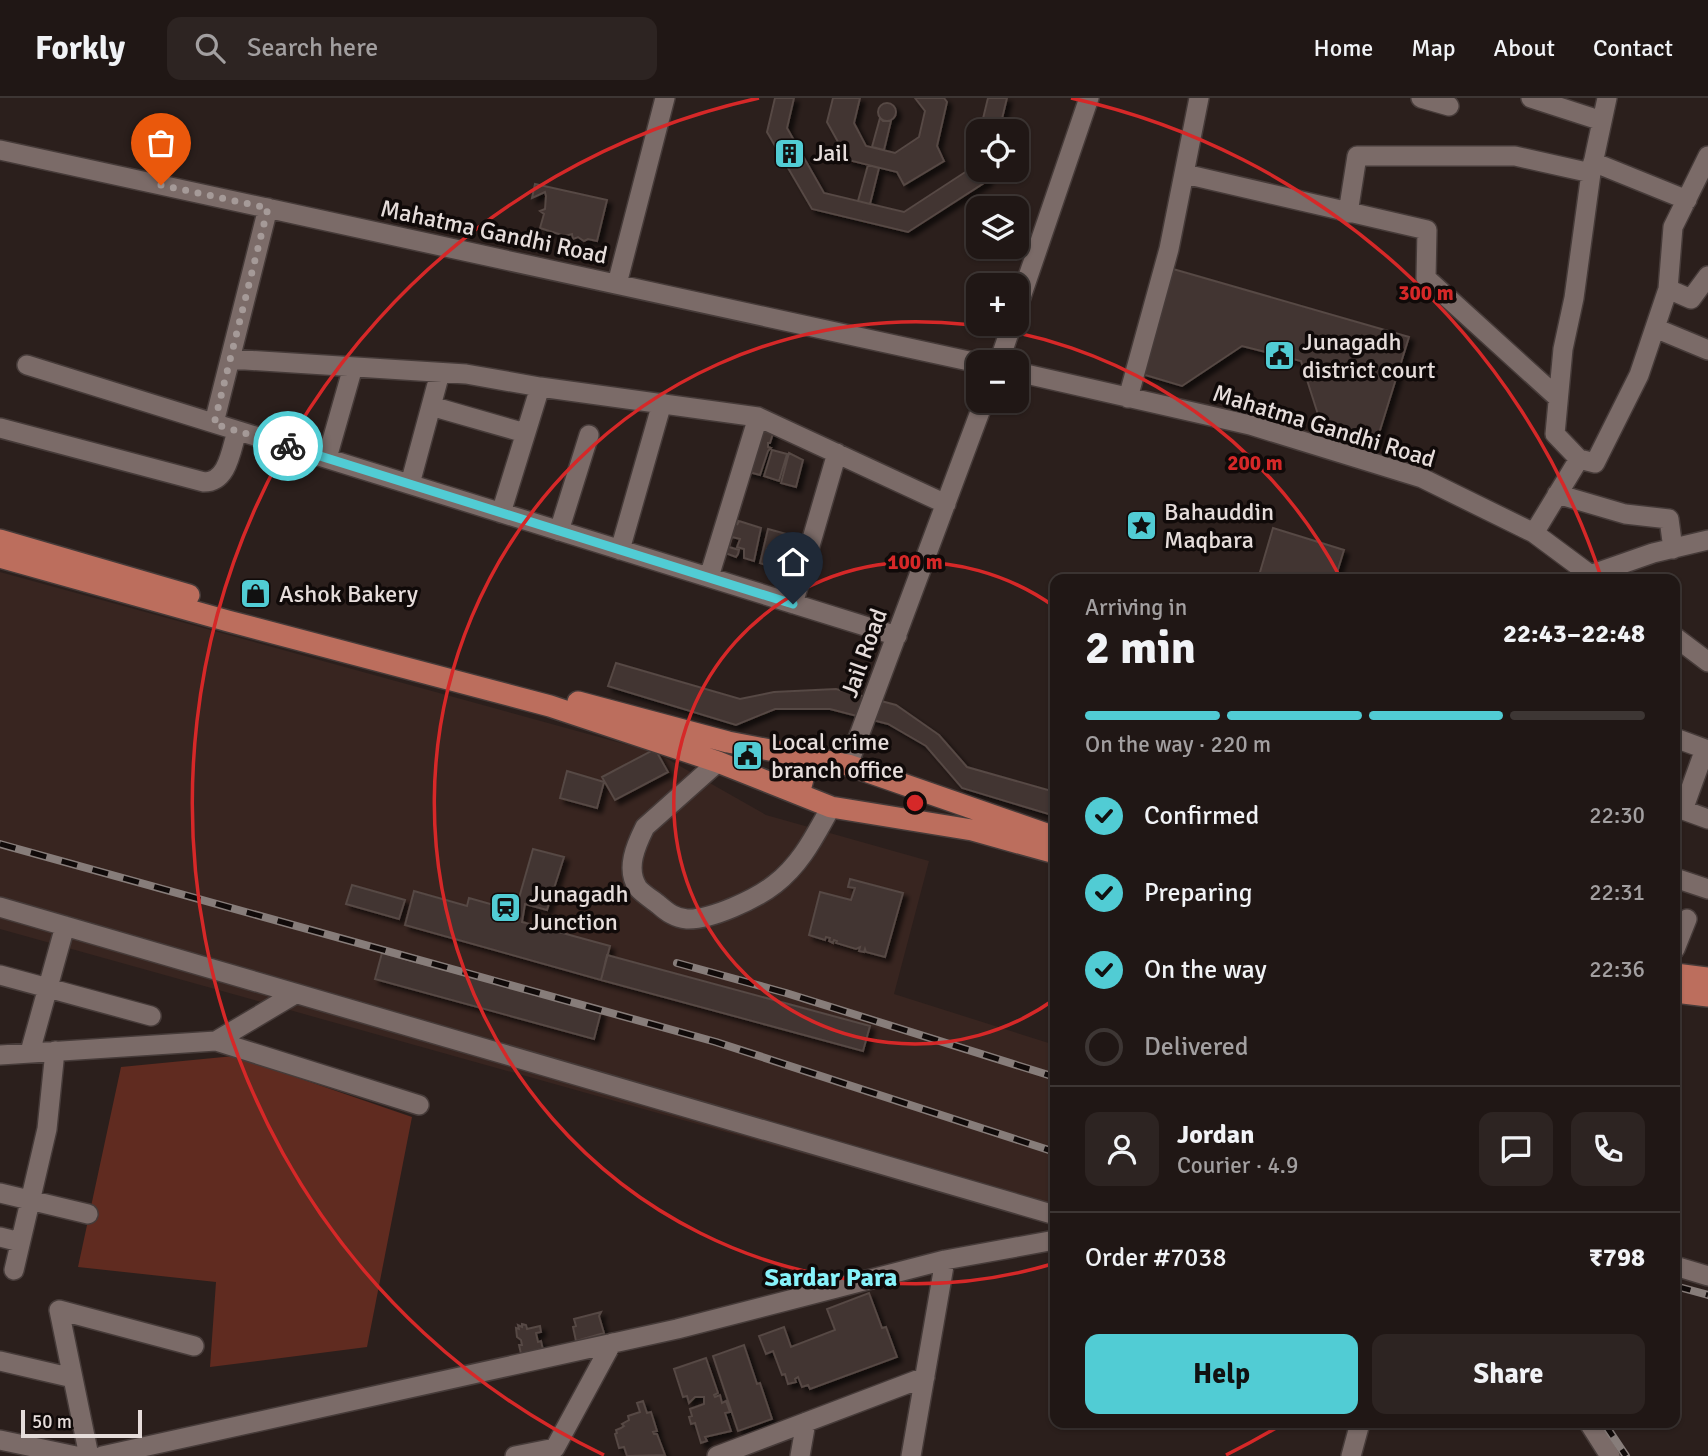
<!DOCTYPE html>
<meta charset="utf-8">
<style>
body{margin:0;font-family:Signika,sans-serif;background:#2d2422;color:#f1f3f6;height:100vh;display:flex;flex-direction:column;font-size:26px;white-space:nowrap}
*{box-sizing:border-box;margin:0}
p{font-size:23px;color:#a29fa0}
.icon{flex:none;width:38px;height:38px;fill:none;stroke:currentColor;stroke-width:2;stroke-linecap:round;stroke-linejoin:round}
.map{position:relative;flex:1;overflow:hidden}
.side{position:absolute;left:1050px;top:476px;width:630px;height:854px;display:flex;flex-direction:column;background:#201715;border-radius:14px;box-shadow:0 2px 5px #0004,0 0 0 2px #3d3634}
.side>*{flex:none}
.buttons{position:absolute;left:966px;top:21px;display:grid;gap:14px}
.buttons a{display:grid;place-items:center;width:63px;height:63px;border-radius:14px;background:#201715;box-shadow:0 2px 5px #0004,0 0 0 2px #3d3634;font-size:35px}
.scale{position:absolute;left:21px;bottom:18px;width:121px;box-sizing:border-box;padding-left:7px;border:4px solid #e6dddb;border-top:0;font-size:19px;line-height:24px;white-space:nowrap;color:#e6dddb;-webkit-text-stroke:5px #100a09;paint-order:stroke}
.pin{position:absolute;display:grid;place-items:center;width:60px;height:60px;color:#fff;margin:-72px -30px;border-radius:50% 50% 50% 0;rotate:-45deg;box-shadow:0 0 7px #0007}
.pin .icon{rotate:45deg}
.courier{position:absolute;display:grid;place-items:center;width:70px;height:70px;margin:-35px;border:5px solid #51ccd4;border-radius:50%;background:#fff;color:#222;box-shadow:0 2px 9px #0007}
.summary em{font-style:normal;font-weight:700}
.summary div{display:flex;flex-direction:column-reverse}
.summary{display:flex;align-items:center;justify-content:space-between;height:119px;padding:0 35px}
h1{font-size:46px;font-weight:700;line-height:52px}
.bar{display:grid;grid-template-columns:repeat(4,1fr);gap:10px 7px;align-content:center;height:84px;padding:0 35px}
.bar i{height:9px;border-radius:5px;background:#3d3634}
.bar .selected{background:#51ccd4}
.bar p{grid-column:span 4}
.line{display:flex;align-items:center;gap:18px;padding:0 35px;border-top:2px solid #3d3634}
.line div{flex:1}
.round{display:grid;place-items:center;flex:none;width:74px;height:74px;border-radius:14px;background:#2d2422}
ol{padding:0 35px;list-style:none}
li{display:flex;align-items:center;gap:21px;height:77px}
li p{margin-inline-start:auto}
li .icon{padding:7px;border-radius:50%;background:#51ccd4;color:#111;stroke-width:4}
li:last-child{color:#a29fa0}
li i{width:38px;height:38px;border:4px solid #3d3634;border-radius:50%}
.cta{display:flex;gap:14px;margin-top:auto;padding:14px 35px}
.cta a{flex:1;height:80px;border-radius:14px;background:#51ccd4;color:#111;font-size:28px;font-weight:700;line-height:80px;text-align:center}
.cta a+a{background:#2d2422;color:#f1f3f6}
header{display:flex;align-items:center;gap:42px;box-sizing:border-box;height:98px;padding:0 35px;background:#201715;border-bottom:2px solid #3d3634}
header strong{font-size:33px}
nav{display:flex;gap:38px;margin-inline-start:auto;font-size:24px}
.search{width:490px;height:63px;background:#2d2422;display:flex;align-items:center;gap:18px;box-sizing:border-box;padding:0 24px;border-radius:14px;color:#a29fa0;font-size:26px}
.map>svg:first-child{display:block}
</style>
<header>
<strong>Forkly</strong>
<div class="search"><svg class="icon" aria-label="search" viewBox="0 0 24 24"><circle cx="10" cy="10" r="6"/><path d="M15 15l6 6"/></svg>Search here</div>
<nav><a>Home</a><a>Map</a><a>About</a><a>Contact</a></nav>
</header>
<div class="map">
<svg width="1708" height="1358" viewBox="0 0 1708 1358">
<defs>
<filter id="shadow"><feDropShadow dx="4.5" dy="4.5" stdDeviation="2" flood-color="#0009"/></filter>
</defs>
<rect width="100%" height="100%" fill="#2b1f1c"/>
<path fill="#382520" d="M 0,474 L 657,655 L 766,717 L 929,763 L 894,896 L 1055,947 L 1055,1108 L 983,1106 L 0,831 Z"/>
<path fill="#602b20" d="M 234,958 L 412,1019 L 367,1249 L 210,1269 L 216,1184 L 78,1169 L 121,969 Z"/>
<path fill="#423431" stroke="#564844" stroke-width="2" filter="url(#shadow)" d="M 775,0 L 794,0 L 787,30 L 824,95 L 904,114 L 970,71 L 978,39 L 978,72 L 990,72 L 987,83 L 908,134 L 812,111 L 767,34 Z
M 833,0 L 860,0 L 854,25 L 866,48 L 895,55 L 919,39 L 925,13 L 915,0 L 944,0 L 947,4 L 937,48 L 944,63 L 904,87 L 897,74 L 848,62 L 827,24 Z
M 988,0 L 1007,0 L 999,33 L 980,33 Z
M878 14a9 9 0 1 1 18 0a9 9 0 1 1-18 0Z
M 880,20 L 883,23 L 891,23 L 884,52 L 872,49 Z
M 868,67 L 879,70 L 870,106 L 858,103 Z
M 535,86 L 607,102 L 597,143 L 588,141 L 584,143 L 578,139 L 573,141 L 572,136 L 565,138 L 540,130 L 544,116 L 540,113 L 545,111 L 546,98 L 545,94 L 532,100 Z
M 1173,171 L 1409,239 L 1376,345 L 1322,329 L 1301,263 L 1242,248 L 1182,288 L 1142,276 Z
M 761,324 L 775,329 L 770,345 L 768,345 L 768,349 L 771,350 L 768,353 L 760,377 L 745,373 Z
M 772,352 L 787,356 L 779,383 L 764,378 Z
M 789,355 L 803,362 L 796,389 L 781,385 Z
M 736,423 L 738,423 L 737,427 L 739,423 L 761,430 L 754,463 L 744,460 L 744,451 L 737,449 L 740,441 L 732,439 L 729,449 L 739,452 L 738,456 L 736,459 L 725,455 Z
M 1273,430 L 1344,452 L 1335,481 L 1258,481 Z
M 768,431 L 790,437 L 786,451 L 793,455 L 787,477 L 780,475 L 781,472 L 776,470 L 779,460 L 771,458 L 773,453 L 767,451 L 765,461 L 774,463 L 772,469 L 760,465 Z
M 616,565 L 740,601 L 774,594 L 836,591 L 896,607 L 939,637 L 967,669 L 1055,694 L 1055,718 L 962,690 L 926,648 L 888,626 L 830,611 L 775,611 L 736,627 L 608,588 Z
M 655,651 L 668,674 L 615,702 L 602,679 Z
M 567,673 L 604,684 L 597,710 L 560,700 Z
M 533,751 L 564,759 L 547,812 L 525,806 L 522,824 L 610,848 L 601,882 L 405,827 L 414,793 L 467,808 L 469,800 L 508,811 L 506,819 L 513,821 Z
M 850,781 L 903,795 L 885,859 L 866,854 L 865,851 L 864,854 L 859,853 L 860,849 L 856,851 L 836,845 L 837,843 L 834,842 L 833,845 L 829,843 L 830,840 L 826,839 L 825,842 L 809,837 L 820,794 L 851,802 L 855,790 L 848,789 Z
M 352,787 L 405,802 L 399,821 L 346,806 Z
M 382,855 L 601,914 L 594,941 L 375,881 Z
M 607,857 L 870,928 L 863,953 L 601,882 Z
M 869,1195 L 882,1230 L 886,1229 L 897,1259 L 810,1291 L 808,1287 L 802,1289 L 798,1279 L 795,1281 L 796,1284 L 788,1286 L 785,1276 L 782,1277 L 773,1253 L 766,1256 L 759,1238 L 784,1229 L 791,1249 L 835,1232 L 827,1211 Z
M 601,1214 L 599,1218 L 604,1235 L 576,1243 L 573,1229 L 576,1228 L 574,1221 Z
M 522,1226 L 526,1227 L 527,1231 L 540,1228 L 541,1234 L 536,1235 L 538,1244 L 541,1243 L 544,1256 L 522,1260 L 519,1247 L 522,1247 L 521,1242 L 517,1239 L 516,1230 L 519,1231 L 518,1227 L 522,1229 Z
M 744,1247 L 757,1286 L 760,1285 L 772,1321 L 738,1333 L 713,1258 Z
M 706,1260 L 718,1295 L 714,1297 L 715,1299 L 720,1297 L 722,1305 L 726,1303 L 730,1314 L 725,1315 L 731,1333 L 705,1339 L 707,1343 L 701,1345 L 695,1325 L 691,1326 L 689,1319 L 692,1318 L 690,1311 L 704,1306 L 704,1299 L 695,1299 L 689,1305 L 687,1298 L 683,1299 L 674,1271 Z
M 643,1303 L 647,1315 L 651,1314 L 657,1333 L 653,1334 L 654,1336 L 657,1336 L 665,1357 L 627,1358 L 624,1349 L 619,1350 L 615,1336 L 617,1335 L 616,1332 L 621,1330 L 624,1328 L 622,1326 L 629,1322 L 628,1318 L 640,1314 L 637,1305 Z"/>
<g fill="none" stroke-linecap="round" stroke-linejoin="round">
<defs>
<path id="minor" d="M 1421,0 L 1449,8
M 1531,0 L 1602,23
M 0,52 L 978,265
M 1593,64 L 1687,102
M 1185,76 L 1427,132 L 1426,180 L 1557,299
M 1348,115 L 1357,58 L 1515,58 L 1591,75
M 617,186 L 665,0
M 1668,191 L 1673,129 L 1708,58
M 1017,211 L 1089,0
M 1655,230 L 1708,252
M 230,261 L 466,276 L 540,289 L 758,319 L 946,406
M 999,264 L 1012,226
M 27,267 L 897,538
M 1017,274 L 1250,327 L 1422,380 L 1534,435 L 1596,481
M 1128,300 L 1169,151 L 1199,0
M 431,308 L 525,335
M 214,325 L 268,110
M 0,330 L 204,384 C 228,384 231,352 237,333
M 327,360 L 353,269
M 1579,361 L 1555,336 L 1563,251 L 1574,200 L 1591,75 L 1607,0
M 410,386 L 440,275
M 1557,396 L 1625,416 L 1669,421 L 1673,451
M 501,415 L 540,289
M 559,433 L 589,337
M 1534,435 L 1579,361 L 1595,365 L 1639,277 L 1668,191 L 1691,201 L 1708,178
M 620,452 L 662,305
M 709,479 L 758,319
M 1589,481 L 1590,477 L 1653,455 L 1708,442
M 793,506 L 837,355
M 1675,539 L 1708,564
M 1675,640 L 1708,652
M 718,664 L 645,729 C 636,747 625,771 638,790 C 643,796 653,802 659,807 C 667,814 675,820 687,821 C 711,822 756,801 775,786 C 802,765 815,737 831,709
M 848,667 L 984,303
M 1675,709 L 1708,721
M 1683,712 L 1705,651
M 1675,780 L 1708,791
M 0,809 L 1055,1117
M 1675,851 L 1687,821
M 0,877 L 151,918
M 216,943 L 419,1007
M 30,954 L 65,828
M 0,957 L 216,943 L 295,896
M 0,1095 L 88,1116
M 0,1139 L 20,1144
M 1675,1168 L 1708,1178
M 14,1172 L 47,1031 L 55,953
M 0,1263 L 73,1280
M 1589,1325 L 1610,1358
M 0,1342 L 76,1358
M 89,1358 L 59,1212 L 194,1248
M 102,1358 L 677,1231 L 945,1162 L 1055,1142
M 515,1358 L 555,1350 L 612,1245
M 717,1358 L 925,1279
M 800,1358 L 806,1324
M 911,1358 L 945,1162
M 1351,1358 L 1360,1325"/>
<path id="major" d="M 0,442 L 189,497
M 0,459 L 228,523 L 550,608 L 718,664 L 831,709 L 972,732 L 1055,755
M 578,604 L 728,644 L 848,667 L 1055,739
M 799,696 L 809,658
M 1675,876 L 1708,880
M 1675,894 L 1708,898"/>
</defs>
<use href="#minor" stroke="#463b39" stroke-width="22"/>
<use href="#major" stroke="#463b39" stroke-width="24"/>
<use href="#minor" stroke="#7b6b68" stroke-width="19"/>
<use href="#major" stroke="#bc6e5d" stroke-width="21"/>
<defs>
<path id="rail" d="M 0,746 L 716,944 L 1055,1054
M 677,865 L 786,895 L 1055,979
M 1675,1188 L 1708,1197
M 1604,1325 L 1626,1358"/>
</defs>
<use href="#rail" stroke="#877d7a" stroke-width="8"/>
<use href="#rail" stroke="#100a09" stroke-width="5" stroke-dasharray="16" stroke-linecap="butt"/>
</g>
<g fill="none" stroke-linecap="round" stroke-linejoin="round">
<path stroke="#a59a98" stroke-width="7" stroke-dasharray="0 12.6" d="M 161,87 L 268,110 L 214,326 L 288,348"/>
<path stroke="#51ccd4" stroke-width="9" d="M 288,348 L 793,506"/>
</g>
<g fill="none" stroke="#d62828" stroke-width="3.5">
<path d="M1055 901A241 241 0 1 1 1055 509"/>
<path d="M1052 1166A481 481 0 1 1 1340 479"/>
<path d="M1281 1327A722 722 0 0 1 1226 1357M604 1357A722 722 0 0 1 759 0M1071 0A722 722 0 0 1 1600 476"/>
</g>
<defs>
<symbol id="building-square" viewBox="-11 -11 22 22"><rect x="-9" y="-9" width="18" height="18" rx="4" fill="#51ccd4" stroke="#100a09"/><path d="M-4-6H4V6H1V3H-1V6H-4ZM-2.5-4.3h1.7v1.8h-1.7ZM.8-4.3h1.7v1.8H.8ZM-2.5-1h1.7V.8h-1.7ZM.8-1h1.7V.8H.8Z" fill="#111"/></symbol>
<symbol id="civic-square" viewBox="-11 -11 22 22"><rect x="-9" y="-9" width="18" height="18" rx="4" fill="#51ccd4" stroke="#100a09"/><path d="M-.6-6.5H3V-4.5H.6V-3L4-1V1h2V6H-6V1h2V-1L-.6-3ZM-1.2 2.5V6h2.4V2.5Z" fill="#111"/></symbol>
<symbol id="sight-square" viewBox="-11 -11 22 22"><rect x="-9" y="-9" width="18" height="18" rx="4" fill="#51ccd4" stroke="#100a09"/><path d="M0-6L1.8-2.2L6-1.7L2.9 1.2L3.7 5.4L0 3.3L-3.7 5.4L-2.9 1.2L-6-1.7L-1.8-2.2Z" fill="#111"/></symbol>
<symbol id="shop-square" viewBox="-11 -11 22 22"><rect x="-9" y="-9" width="18" height="18" rx="4" fill="#51ccd4" stroke="#100a09"/><path d="M-5-2.5h2.3a2.7 3.5 0 0 1 5.4 0H5L5.5 6h-11ZM-1.5-2.5h3a1.5 2.3 0 0 0-3 0Z" fill="#111"/></symbol>
<symbol id="station-square" viewBox="-11 -11 22 22"><rect x="-9" y="-9" width="18" height="18" rx="4" fill="#51ccd4" stroke="#100a09"/><path d="M-3-6H3Q5-6 5-4V2Q5 4 3 4L4.5 6H3L1.5 4h-3L-3 6H-4.5L-3 4Q-5 4-5 2V-4Q-5-6-3-6ZM-3.5-4v3h7v-3ZM-3.5 1v1.5H-2V1ZM2 1v1.5H3.5V1Z" fill="#111"/></symbol>
</defs>
<g fill-rule="evenodd">
<use href="#building-square" x="772" y="38" width="35" height="35"/>
<use href="#civic-square" x="1262" y="240" width="35" height="35"/>
<use href="#sight-square" x="1124" y="410" width="35" height="35"/>
<use href="#shop-square" x="238" y="478" width="35" height="35"/>
<use href="#civic-square" x="730" y="640" width="35" height="35"/>
<use href="#station-square" x="488" y="792" width="35" height="35"/>
</g>
<g text-anchor="middle" stroke-width="7" stroke-linejoin="round" paint-order="stroke">
<g font-size="24" fill="#e6dddb" stroke="#100a09" text-anchor="start">
<text x="813" y="63">Jail</text>
<text x="1302" y="252">Junagadh<tspan x="1302" dy="28">district court</tspan></text>
<text x="1164" y="422">Bahauddin<tspan x="1164" dy="28">Maqbara</tspan></text>
<text x="279" y="504">Ashok Bakery</text>
<text x="771" y="652">Local crime<tspan x="771" dy="28">branch office</tspan></text>
<text x="529" y="804">Junagadh<tspan x="529" dy="28">Junction</tspan></text>
</g>
<g font-size="24" fill="#e6dddb" stroke="#100a09">
<text transform="translate(494 134) rotate(12)" y="8">Mahatma Gandhi Road</text>
<text transform="translate(1324 328) rotate(17)" y="8">Mahatma Gandhi Road</text>
<text transform="translate(864 555) rotate(-70)" y="8">Jail Road</text>
</g>
<g font-size="26" font-weight="bold" fill="#87f2fa" stroke="#100a09">
<text x="831" y="1188">Sardar Para</text>
</g>
</g>
<circle cx="915" cy="705" r="10" fill="#d62828" stroke="#100a09" stroke-width="3.5"/>
<g font-size="21" text-anchor="middle" font-weight="bold" fill="#d62828" stroke="#100a09" stroke-width="7" stroke-linejoin="round" paint-order="stroke">
<text x="1426" y="202">300 m</text>
<text x="1255" y="372">200 m</text>
<text x="915" y="471">100 m</text>
</g>
</svg>
<div class="buttons">
<a><svg class="icon" aria-label="locate" viewBox="0 0 24 24"><circle cx="12" cy="12" r="6"/><path d="M12 2v4M12 18v4M2 12h4M18 12h4"/></svg></a>
<a><svg class="icon" aria-label="layers" viewBox="0 0 24 24"><path d="M12 4l9 5-9 5-9-5zM3 14l9 5 9-5"/></svg></a>
<a>+</a>
<a>−</a>
</div>
<div class="scale">50 m</div>
<div class="pin" style="left:161px;top:87px;background:#ea580c"><svg class="icon" aria-label="bag" viewBox="0 0 24 24"><path d="M5 8h14l-1 12H6zM9 8a3 3 0 0 1 6 0"/></svg></div>
<div class="pin" style="left:793px;top:506px;background:#1f2937"><svg class="icon" aria-label="home" viewBox="0 0 24 24"><path d="M3 11l9-7 9 7M6 9v11h12V9"/></svg></div>
<div class="courier" style="left:288px;top:348px"><svg class="icon" aria-label="bike" viewBox="0 0 24 24"><circle cx="6" cy="16" r="4"/><circle cx="18" cy="16" r="4"/><path d="M6 16l4-8h5l3 8M10 8l3 8H6M13 5h3"/></svg></div>
<section class="side">
<div class="summary"><div><h1>2 min</h1><p>Arriving in</p></div><em>22:43–22:48</em></div>
<div class="bar"><i class="selected"></i><i class="selected"></i><i class="selected"></i><i></i><p>On the way · 220 m</p></div>
<ol>
<li><svg class="icon" aria-label="check" viewBox="0 0 24 24"><path d="M5 12l5 5 9-10"/></svg>Confirmed<p>22:30</p></li>
<li><svg class="icon" aria-label="check" viewBox="0 0 24 24"><path d="M5 12l5 5 9-10"/></svg>Preparing<p>22:31</p></li>
<li><svg class="icon" aria-label="check" viewBox="0 0 24 24"><path d="M5 12l5 5 9-10"/></svg>On the way<p>22:36</p></li>
<li><i></i>Delivered</li>
</ol>
<div class="line" style="height:126px"><a class="round"><svg class="icon" aria-label="person" viewBox="0 0 24 24"><circle cx="12" cy="8" r="4"/><path d="M4 21q1-7 8-7t8 7"/></svg></a><div><b>Jordan</b><p>Courier · 4.9</p></div><a class="round"><svg class="icon" aria-label="chat" viewBox="0 0 24 24"><path d="M4 5h16v11H9l-5 4z"/></svg></a><a class="round"><svg class="icon" aria-label="phone" viewBox="0 0 24 24"><path d="M5 4h4l2 5-3 2q2 4 5 5l2-3 5 2v4C11 20 4 13 5 4z"/></svg></a></div>
<div class="line" style="height:91px"><div>Order #7038</div><b>₹798</b></div>
<div class="cta"><a>Help</a><a>Share</a></div>
</section>
</div>
